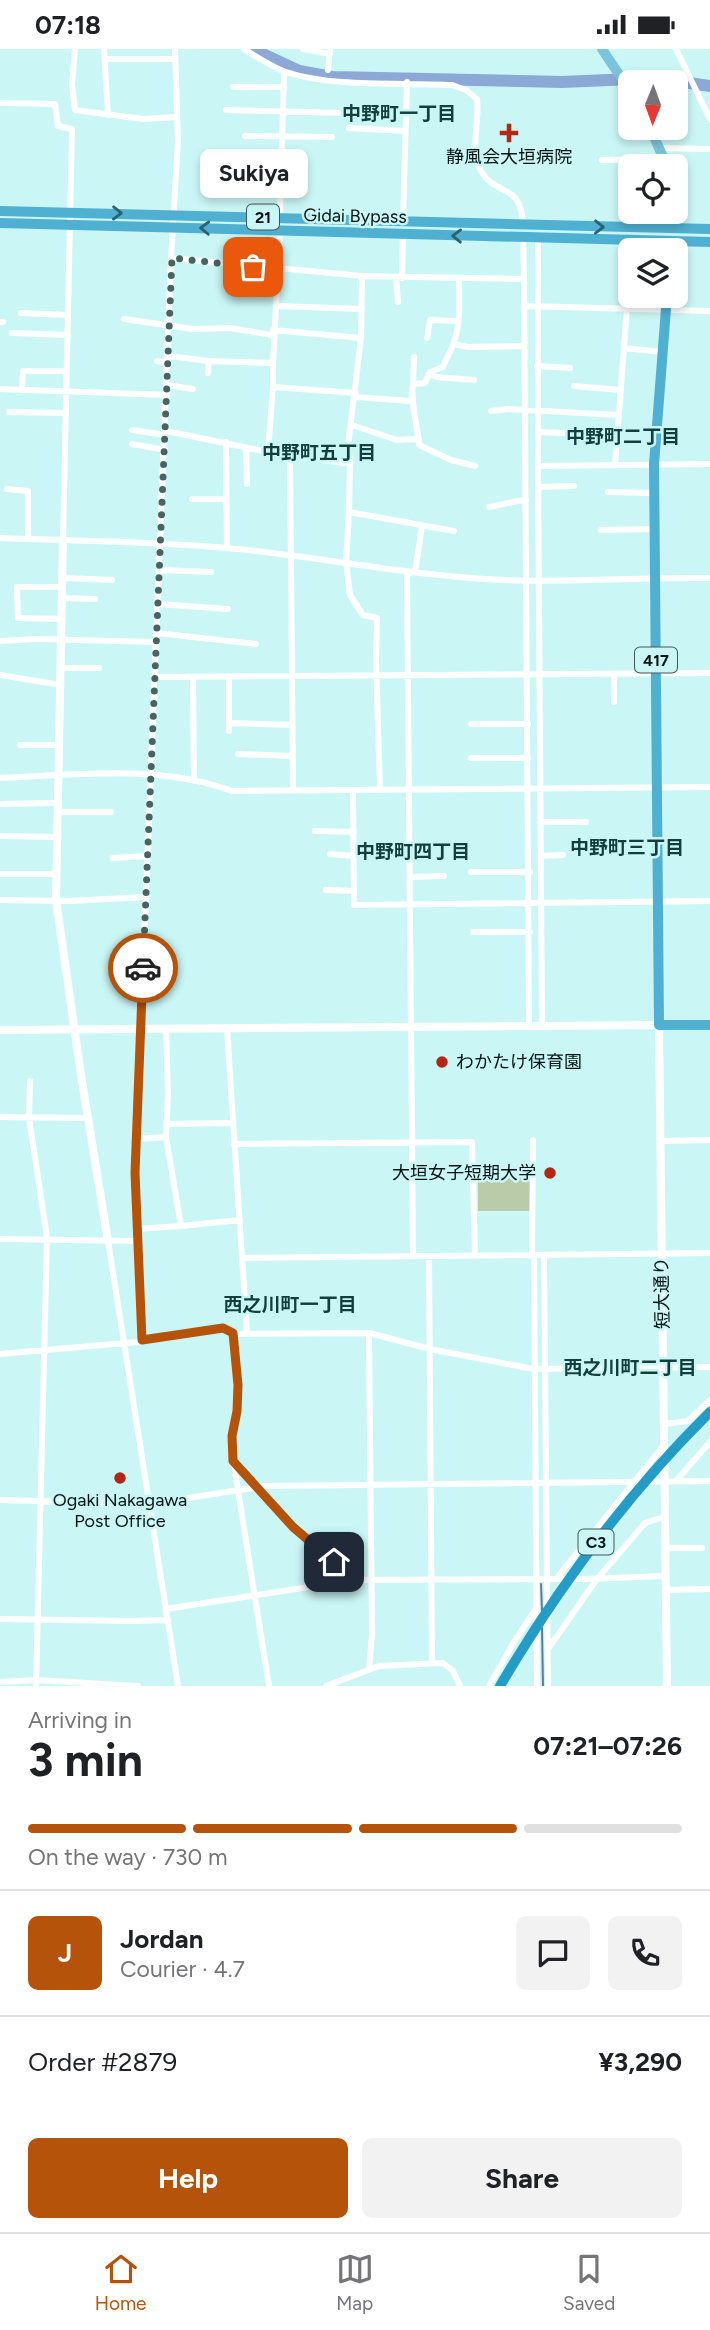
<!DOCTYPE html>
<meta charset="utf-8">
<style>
body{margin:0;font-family:Figtree,"Noto Sans JP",sans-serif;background:#f2f2f2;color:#202124;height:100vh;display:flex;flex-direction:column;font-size:26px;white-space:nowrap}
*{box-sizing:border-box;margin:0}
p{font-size:23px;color:#757577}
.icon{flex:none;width:38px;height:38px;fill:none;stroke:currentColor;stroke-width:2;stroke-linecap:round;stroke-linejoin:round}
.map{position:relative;height:1637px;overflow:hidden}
.drawer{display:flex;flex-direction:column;background:#fff;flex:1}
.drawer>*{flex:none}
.needle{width:46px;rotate:181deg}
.buttons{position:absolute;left:618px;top:21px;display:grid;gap:14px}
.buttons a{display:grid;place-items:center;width:70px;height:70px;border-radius:10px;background:#fff;box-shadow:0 4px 10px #0003;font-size:35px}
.pin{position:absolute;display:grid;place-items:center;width:60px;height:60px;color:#fff;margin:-30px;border-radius:14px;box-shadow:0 4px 10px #0006}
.courier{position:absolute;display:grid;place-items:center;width:70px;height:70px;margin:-35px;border:5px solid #b45309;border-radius:50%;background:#fff;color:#222;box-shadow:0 2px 9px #0007}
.bubble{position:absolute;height:49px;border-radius:10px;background:#fff;box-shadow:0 4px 10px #0003;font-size:23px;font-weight:700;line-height:49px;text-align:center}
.summary em{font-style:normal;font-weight:700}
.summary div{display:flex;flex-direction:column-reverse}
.summary{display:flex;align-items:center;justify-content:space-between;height:119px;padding:0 28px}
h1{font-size:46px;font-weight:700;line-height:52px}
.bar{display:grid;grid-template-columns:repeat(4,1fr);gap:10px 7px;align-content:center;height:84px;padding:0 28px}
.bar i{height:9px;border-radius:5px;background:#e0e0e0}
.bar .selected{background:#b45309}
.bar p{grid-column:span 4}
.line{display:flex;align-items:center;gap:18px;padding:0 28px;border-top:2px solid #e0e0e0}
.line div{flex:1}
.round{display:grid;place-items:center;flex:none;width:74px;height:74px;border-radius:10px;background:#f2f2f2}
.button{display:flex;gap:14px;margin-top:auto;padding:14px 28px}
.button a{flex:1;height:80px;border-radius:10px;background:#b45309;color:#fff;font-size:28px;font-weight:700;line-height:80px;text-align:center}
.button a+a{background:#f2f2f2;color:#202124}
.status{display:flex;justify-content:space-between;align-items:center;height:49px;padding:0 35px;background:#fff;direction:ltr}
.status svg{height:19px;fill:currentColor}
.tabs{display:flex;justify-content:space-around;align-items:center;height:98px;border-top:2px solid #e0e0e0;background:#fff;font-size:19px;color:#757577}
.tabs a{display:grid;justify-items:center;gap:4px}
.tabs .selected{color:#b45309}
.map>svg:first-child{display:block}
</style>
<div class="status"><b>07:18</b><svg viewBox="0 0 49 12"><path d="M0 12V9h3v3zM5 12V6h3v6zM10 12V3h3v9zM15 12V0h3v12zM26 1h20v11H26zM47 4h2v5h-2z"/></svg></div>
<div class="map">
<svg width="710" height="1637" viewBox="0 0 710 1637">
<rect width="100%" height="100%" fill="#caf7f6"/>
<path fill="#b9cba9" d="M 478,1127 L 531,1127 L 531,1162 L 478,1162 Z"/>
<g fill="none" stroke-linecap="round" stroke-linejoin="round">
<path stroke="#627b9c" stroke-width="2" d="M 541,1535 L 542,1562
M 542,1579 L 543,1637"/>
<path stroke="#8ba8d6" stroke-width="12" d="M 252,0 L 299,22 L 332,28 L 562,33 L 656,29 L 710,37"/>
<path stroke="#fff" stroke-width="6" d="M 75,0 L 72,36 L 75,61 L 143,70 L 177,68
M 104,0 L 108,66
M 244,0 C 257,8 272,18 286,23 C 334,39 401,33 452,36 L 466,41 L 477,50 C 480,73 469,100 481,122 C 497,149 521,132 523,176
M 303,0 L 330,5
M 676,0 L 710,70
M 105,10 L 175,10
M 328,21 L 330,0
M 233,38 L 284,38
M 0,54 L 55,55 L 58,77 L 72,80 L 63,491
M 226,61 L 345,64
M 349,79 L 405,82
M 245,87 L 332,88
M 659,99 L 710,100
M 602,111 L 665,110
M 280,168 L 284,23
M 403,171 L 407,33
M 523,188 L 524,230
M 538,189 L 538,417 L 710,415
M 171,209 L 362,227 L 524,230 L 529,975
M 362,227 L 361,289 L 348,397 L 350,412 L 349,463 L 346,513 L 350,546 L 363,566 L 377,569 L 376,611 L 380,741
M 396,228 L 398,253
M 402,229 L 403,185
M 459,230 C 459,250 461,274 454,293 C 452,301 446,309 443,318 L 430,323 L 425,334 L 413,335 C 410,356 418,375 419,396 L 451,411 L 475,417
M 276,257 L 362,260
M 524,257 L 710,262
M 21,264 L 68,266
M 124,270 L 193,280 L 229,279 L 273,286
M 0,273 L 3,273
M 273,281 L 361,289
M 12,284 L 68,286
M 427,289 L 430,271 L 458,272
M 454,295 L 468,298 L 524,297
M 624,299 L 662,303
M 169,307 L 209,312 L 273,314 L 273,338 L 268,403
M 157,312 L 169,314
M 273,314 L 280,182
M 537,317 L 570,319
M 208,324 L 209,312
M 429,325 L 436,328 L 474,331
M 413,335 L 414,308
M 167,336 L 193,340
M 574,337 L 620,341
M 273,338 L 356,344
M 0,340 L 167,346
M 22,341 L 23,322 L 67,322
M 355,348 L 411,352
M 491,362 L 508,360 L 618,366
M 9,363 L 66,364
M 352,376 L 397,391 L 419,390
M 132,381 L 165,386
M 166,382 L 268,403 L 344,414 L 350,412
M 538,383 L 617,386
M 226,393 L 227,499
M 132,395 L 165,401
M 246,399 L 247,435
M 290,406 L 293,742
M 615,416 L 627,259
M 538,417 L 542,975
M 538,438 L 574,437
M 7,440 L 28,442 L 28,490
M 608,443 L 655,444
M 192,450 L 227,450
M 489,458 C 502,456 512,452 526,451
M 349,463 L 454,482
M 601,481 L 655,480
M 0,489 C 76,492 152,492 228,499 C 320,508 411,527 503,531 C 572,534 641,528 710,529
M 160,521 L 211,523
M 411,523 L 407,527 L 413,1207
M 415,523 L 422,477
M 63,529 L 112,531
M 62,549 L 95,550
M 158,555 L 228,560
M 62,570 L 18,569 L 17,538 L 62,538
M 157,584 L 256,595
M 0,592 L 37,590 L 157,593
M 61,619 L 99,619
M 0,626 L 61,636
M 155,628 L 710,624
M 193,628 L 194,732
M 229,628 L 229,682
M 614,653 L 614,625
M 229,674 L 292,676
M 471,675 L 528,675
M 20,696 L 59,696
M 238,705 L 292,707
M 471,709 L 528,709
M 0,729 C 76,726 159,715 232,742 L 710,738
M 353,742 L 354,856 L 710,852
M 2,755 L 58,754
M 58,763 L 111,763
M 540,773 L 586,773
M 315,782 L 354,783
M 1,787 L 57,788
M 330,805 L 354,807
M 541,807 L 563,806
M 113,809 L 148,807
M 471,823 L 530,823
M 0,825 L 56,825
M 410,828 L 444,827
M 326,841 L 354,842
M 0,851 L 69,852 L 146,848
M 473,883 L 530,883
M 227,979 L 247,1284
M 30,1032 L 29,1069 L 47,1188 L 36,1637
M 0,1068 L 88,1069
M 166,1075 L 233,1074
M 136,1090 L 166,1088 L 168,1046 L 166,979
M 661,1092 L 710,1091
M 234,1095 L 472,1093 L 475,1207
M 181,1177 L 240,1171
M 137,1180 L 181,1177 L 166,1088
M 0,1190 L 137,1192
M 108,1192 L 178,1637
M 544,1206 L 548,1637
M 532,1207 L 533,1091
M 534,1207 L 537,1637
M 429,1208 L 432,1614
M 242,1209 L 710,1204
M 369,1284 L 372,1585 L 369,1621
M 233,1285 L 238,1336 L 231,1397 L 269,1637
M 142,1291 L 135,1124 L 171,209 L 178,92 L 175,0
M 0,1305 L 137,1293 L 169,1285 L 223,1279 L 233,1285 L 369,1284 L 430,1300 L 533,1320 L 710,1318
M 664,1375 L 688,1372 L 710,1351
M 233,1412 L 293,1478 L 354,1531 L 586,1530 L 665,1527
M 676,1432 L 710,1393
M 0,1451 L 150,1455 L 265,1437 L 710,1432
M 665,1499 L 702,1499
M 556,1530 L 664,1396
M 666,1541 L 710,1540
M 166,1560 L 354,1531
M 0,1570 L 132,1572 L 168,1571
M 548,1600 L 597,1530 L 645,1474 L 664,1468
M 0,1633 L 36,1631 L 138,1637
M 326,1637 L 379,1617 L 443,1614 L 453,1622 L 460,1637
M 489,1637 L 514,1593 L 537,1558"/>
<path stroke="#fff" stroke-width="8" d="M 63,491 L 56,851 L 81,1026 L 108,1192
M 0,981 L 659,976 L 667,1637"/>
<path stroke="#7cc4dd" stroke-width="10" d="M 602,0 L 630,42
M 650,79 L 667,117
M 674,179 L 675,163"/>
<path stroke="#50b0d2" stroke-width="10" d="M 0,162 L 710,180
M 0,174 L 710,193
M 667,247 L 654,415 L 659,976 L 710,976"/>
<path stroke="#259cc6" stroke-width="10" d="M 500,1637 C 559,1537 628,1444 710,1363"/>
</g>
<defs><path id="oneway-chevron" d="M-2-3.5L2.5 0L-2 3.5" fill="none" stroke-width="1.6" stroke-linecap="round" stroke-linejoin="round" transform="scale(1.75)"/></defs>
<g stroke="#2a6272">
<use href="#oneway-chevron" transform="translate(117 164) rotate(1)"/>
<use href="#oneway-chevron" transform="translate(599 178) rotate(1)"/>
<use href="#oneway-chevron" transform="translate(205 179) rotate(-178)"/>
<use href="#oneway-chevron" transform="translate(457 187) rotate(-179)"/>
</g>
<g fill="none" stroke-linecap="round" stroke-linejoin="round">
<path stroke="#496362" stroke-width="7" stroke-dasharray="0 12.6" d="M 143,919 L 172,209 L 253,218"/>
<path stroke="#b45309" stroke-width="9" d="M 143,919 L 135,1124 L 142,1291 L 223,1279 L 233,1284 L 238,1336 L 237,1362 L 232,1387 L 233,1412 L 293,1478 L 334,1513"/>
</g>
<g fill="#b32611" stroke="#caf7f6" stroke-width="2.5">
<path d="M505.5 73.5h7v7h7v7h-7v7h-7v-7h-7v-7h7z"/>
<circle cx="442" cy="1013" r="7"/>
<circle cx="550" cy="1124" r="7"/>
<circle cx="120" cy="1429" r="7"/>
</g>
<g text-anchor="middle" stroke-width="5" stroke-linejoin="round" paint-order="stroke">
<g fill="#caf7f6" stroke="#3f5757" stroke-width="2">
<rect x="247" y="155.5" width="32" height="25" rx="5"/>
<rect x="635" y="598.5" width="42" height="25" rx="5"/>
<rect x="578.5" y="1480.5" width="35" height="25" rx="5"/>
</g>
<g font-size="16" font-weight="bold" fill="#041313">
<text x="263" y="174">21</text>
<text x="656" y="617">417</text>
<text x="596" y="1499">C3</text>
</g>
<g font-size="18" fill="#041313" stroke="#caf7f6">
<text x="509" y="114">静風会大垣病院</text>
<text x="456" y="1019" text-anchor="start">わかたけ保育園</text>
<text x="536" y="1130" text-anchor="end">大垣女子短期大学</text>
<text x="120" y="1457">Ogaki Nakagawa<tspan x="120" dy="21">Post Office</tspan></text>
</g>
<g font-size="18" fill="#041313" stroke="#caf7f6">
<text transform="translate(355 167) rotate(1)" y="6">Gidai Bypass</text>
<text transform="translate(662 1244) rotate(-91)" y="6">短大通り</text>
</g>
<g font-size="19" font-weight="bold" fill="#143e3e" stroke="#caf7f6">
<text x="399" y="71">中野町一丁目</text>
<text x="623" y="394">中野町二丁目</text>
<text x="319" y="410">中野町五丁目</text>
<text x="627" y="805">中野町三丁目</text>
<text x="413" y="809">中野町四丁目</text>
<text x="290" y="1262">西之川町一丁目</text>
<text x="630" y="1325">西之川町二丁目</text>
</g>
</g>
</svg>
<div class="buttons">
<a><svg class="needle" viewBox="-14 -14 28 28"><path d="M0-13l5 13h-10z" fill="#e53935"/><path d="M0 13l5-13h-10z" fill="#757577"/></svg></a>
<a><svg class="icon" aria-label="locate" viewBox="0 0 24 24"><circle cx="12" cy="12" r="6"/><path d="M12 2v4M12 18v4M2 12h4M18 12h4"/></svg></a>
<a><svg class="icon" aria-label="layers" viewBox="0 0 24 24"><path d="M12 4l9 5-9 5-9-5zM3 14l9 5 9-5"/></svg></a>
</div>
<div class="pin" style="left:253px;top:218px;background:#ea580c"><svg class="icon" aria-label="bag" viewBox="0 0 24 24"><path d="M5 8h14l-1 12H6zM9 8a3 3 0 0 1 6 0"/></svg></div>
<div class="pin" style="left:334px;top:1513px;background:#1f2937"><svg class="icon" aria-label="home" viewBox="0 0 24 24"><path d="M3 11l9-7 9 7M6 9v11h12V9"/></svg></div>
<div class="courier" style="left:143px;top:919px"><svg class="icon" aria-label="car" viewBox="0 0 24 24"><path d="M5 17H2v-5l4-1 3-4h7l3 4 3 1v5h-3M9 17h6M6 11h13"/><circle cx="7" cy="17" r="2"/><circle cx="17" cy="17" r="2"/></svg></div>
<div class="bubble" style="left:200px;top:100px;width:108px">Sukiya</div>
</div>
<section class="drawer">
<div class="summary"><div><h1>3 min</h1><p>Arriving in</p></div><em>07:21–07:26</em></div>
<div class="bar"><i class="selected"></i><i class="selected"></i><i class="selected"></i><i></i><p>On the way · 730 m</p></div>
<div class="line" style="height:126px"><b class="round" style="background:#b45309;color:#fff">J</b><div><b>Jordan</b><p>Courier · 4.7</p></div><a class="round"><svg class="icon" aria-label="chat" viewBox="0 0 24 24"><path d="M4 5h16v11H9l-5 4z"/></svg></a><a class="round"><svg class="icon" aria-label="phone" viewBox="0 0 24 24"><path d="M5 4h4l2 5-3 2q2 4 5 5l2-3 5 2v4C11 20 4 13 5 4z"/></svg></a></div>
<div class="line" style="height:91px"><div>Order #2879</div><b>¥3,290</b></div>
<div class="button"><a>Help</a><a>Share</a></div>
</section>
<nav class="tabs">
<a class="selected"><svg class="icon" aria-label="home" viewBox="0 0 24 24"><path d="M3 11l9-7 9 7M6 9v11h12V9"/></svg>Home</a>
<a><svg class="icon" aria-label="map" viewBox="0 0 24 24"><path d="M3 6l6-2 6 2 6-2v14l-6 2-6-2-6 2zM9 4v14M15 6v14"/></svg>Map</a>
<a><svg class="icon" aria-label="saved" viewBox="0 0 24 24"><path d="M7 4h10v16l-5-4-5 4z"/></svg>Saved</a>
</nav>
